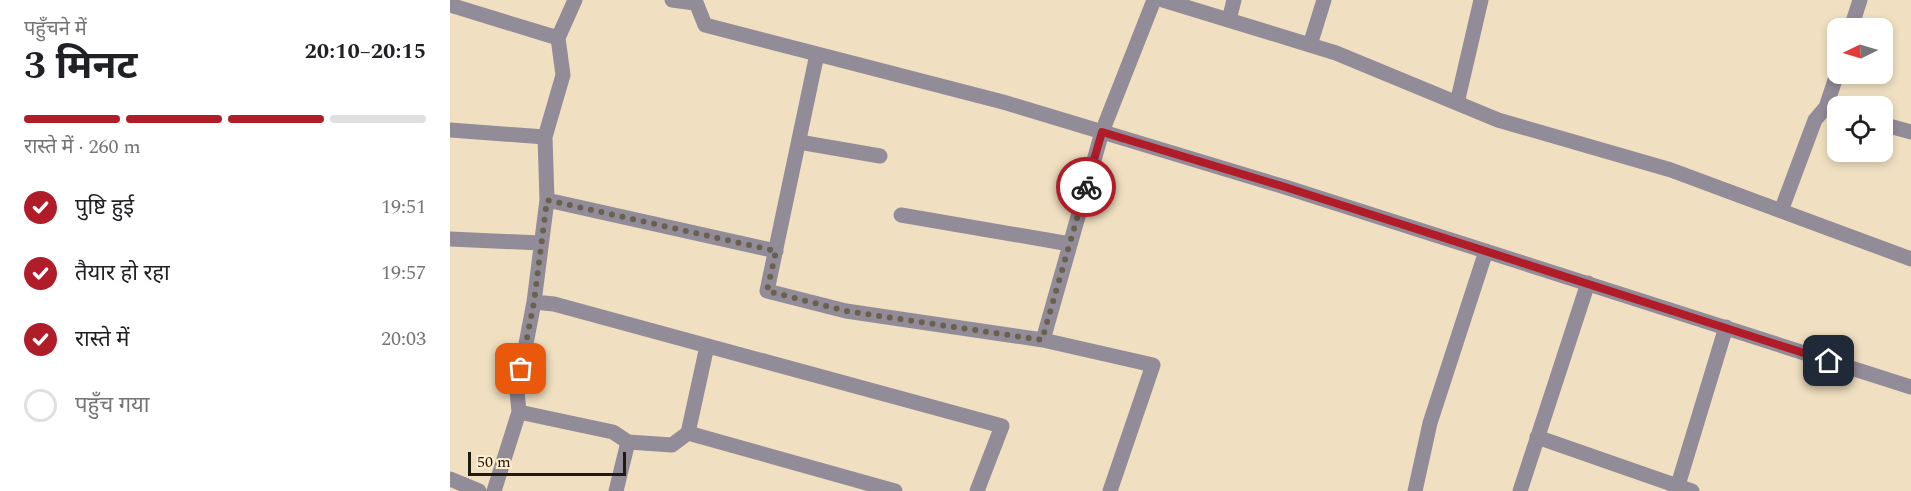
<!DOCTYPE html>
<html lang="hi">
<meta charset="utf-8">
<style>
body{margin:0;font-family:Spectral,"Noto Sans Devanagari",serif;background:#f2f2f2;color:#202124;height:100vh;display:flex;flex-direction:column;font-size:22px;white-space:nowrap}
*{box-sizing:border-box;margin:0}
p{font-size:20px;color:#757577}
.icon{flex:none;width:33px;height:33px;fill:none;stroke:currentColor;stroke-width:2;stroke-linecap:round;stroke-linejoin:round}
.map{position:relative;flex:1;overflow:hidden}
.drawer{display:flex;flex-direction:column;background:#fff;width:450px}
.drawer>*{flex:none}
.needle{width:39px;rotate:265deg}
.controls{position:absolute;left:1377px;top:18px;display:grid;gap:12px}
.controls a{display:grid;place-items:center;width:66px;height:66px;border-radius:12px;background:#fff;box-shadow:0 3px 9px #0003;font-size:30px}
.scale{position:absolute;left:18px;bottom:15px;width:158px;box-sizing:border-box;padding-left:6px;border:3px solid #211b0f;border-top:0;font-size:16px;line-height:21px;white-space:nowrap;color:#211b0f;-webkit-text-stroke:4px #feedce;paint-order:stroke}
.pin{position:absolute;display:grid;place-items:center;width:51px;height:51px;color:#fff;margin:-26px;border-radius:12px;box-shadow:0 3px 9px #0006}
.courier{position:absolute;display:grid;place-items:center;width:60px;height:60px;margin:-30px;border:4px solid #b01d29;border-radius:50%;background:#fff;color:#222;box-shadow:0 2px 8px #0007}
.head em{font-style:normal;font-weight:700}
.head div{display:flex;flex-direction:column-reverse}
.head{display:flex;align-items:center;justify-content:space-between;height:102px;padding:0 24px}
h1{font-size:39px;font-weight:700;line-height:45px}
.bar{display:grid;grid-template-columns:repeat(4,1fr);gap:9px 6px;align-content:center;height:72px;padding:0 24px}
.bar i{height:8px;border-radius:4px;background:#e0e0e0}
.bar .on{background:#b01d29}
.bar p{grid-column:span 4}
ol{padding:0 24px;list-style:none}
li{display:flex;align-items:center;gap:18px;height:66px}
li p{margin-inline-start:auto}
li .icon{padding:6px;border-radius:50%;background:#b01d29;color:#fff;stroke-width:4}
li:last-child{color:#757577}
li i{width:33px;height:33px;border:3px solid #e0e0e0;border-radius:50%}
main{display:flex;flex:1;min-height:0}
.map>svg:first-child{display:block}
</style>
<main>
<section class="drawer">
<div class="head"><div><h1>3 मिनट</h1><p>पहुँचने में</p></div><em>20:10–20:15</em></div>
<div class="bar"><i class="on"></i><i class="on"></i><i class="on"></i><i></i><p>रास्ते में · 260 m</p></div>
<ol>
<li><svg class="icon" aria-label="check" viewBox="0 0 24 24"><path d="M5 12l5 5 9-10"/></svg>पुष्टि हुई<p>19:51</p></li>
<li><svg class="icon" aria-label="check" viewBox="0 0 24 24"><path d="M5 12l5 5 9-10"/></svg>तैयार हो रहा<p>19:57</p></li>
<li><svg class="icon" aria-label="check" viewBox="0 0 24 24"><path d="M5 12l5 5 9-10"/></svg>रास्ते में<p>20:03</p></li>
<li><i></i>पहुँच गया</li>
</ol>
</section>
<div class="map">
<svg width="1461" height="491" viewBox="0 0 1461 491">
<rect width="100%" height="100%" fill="#f0e0c1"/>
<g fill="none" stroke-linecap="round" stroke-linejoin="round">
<path stroke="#928b98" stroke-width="15" d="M 222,0 L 245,3
M 245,0 L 255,25 L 553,102 L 835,187 L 1461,387
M 713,0 L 886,53 L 1048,120 L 1221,170 L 1461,259
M 0,5 L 108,38
M 779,20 L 784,0
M 1401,28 L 1410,0
M 860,45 L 874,0
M 367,54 L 317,291 L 396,311 L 593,340 L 703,365 L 660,491
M 1007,103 L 1031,0
M 1432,124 L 1461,132
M 0,130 L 95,137
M 349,142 L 430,156
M 97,200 L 326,251
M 1331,211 L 1365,120 L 1376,107 L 1388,71
M 451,215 L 620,244
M 0,239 L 91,243
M 84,302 L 104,304 L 552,426 L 527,491
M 593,340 L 652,132 L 704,0
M 69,412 L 163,432 L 178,442 L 222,445 L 238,433 L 257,346
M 238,433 L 445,491
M 1087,437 L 1242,491
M 0,479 L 29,491
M 1228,485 L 1276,327
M 44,491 L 69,412 L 67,391 L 84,302 L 97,200 L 95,137 L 113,75 L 108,38 L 125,0
M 166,491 L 178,442
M 965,491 L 980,423 L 1036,251
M 1070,491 L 1138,283"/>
</g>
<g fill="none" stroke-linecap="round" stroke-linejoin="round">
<path stroke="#69604d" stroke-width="6" stroke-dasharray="0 10.8" d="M 71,369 L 84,302 L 97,200 L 326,251 L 317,291 L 396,311 L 592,340 L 636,187"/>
<path stroke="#b01d29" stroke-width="8" d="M 636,187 L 652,132 L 835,187 L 1379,361"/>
</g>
</svg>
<div class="controls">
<a><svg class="needle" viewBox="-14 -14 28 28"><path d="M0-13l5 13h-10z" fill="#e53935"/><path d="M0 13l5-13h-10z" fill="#757577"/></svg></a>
<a><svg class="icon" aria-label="locate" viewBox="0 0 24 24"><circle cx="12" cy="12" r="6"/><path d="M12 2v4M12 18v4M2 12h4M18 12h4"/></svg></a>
</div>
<div class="scale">50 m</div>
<div class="pin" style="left:71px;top:369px;background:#ea580c"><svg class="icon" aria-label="bag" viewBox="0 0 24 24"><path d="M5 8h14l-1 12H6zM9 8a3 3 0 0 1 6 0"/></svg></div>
<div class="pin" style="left:1379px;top:361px;background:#1f2937"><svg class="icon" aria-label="home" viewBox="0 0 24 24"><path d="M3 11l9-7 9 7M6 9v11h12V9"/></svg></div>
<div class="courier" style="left:636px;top:187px"><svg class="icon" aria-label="bike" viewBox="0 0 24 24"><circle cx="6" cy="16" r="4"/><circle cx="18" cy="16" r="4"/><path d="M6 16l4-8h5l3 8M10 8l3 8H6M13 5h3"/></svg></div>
</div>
</main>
